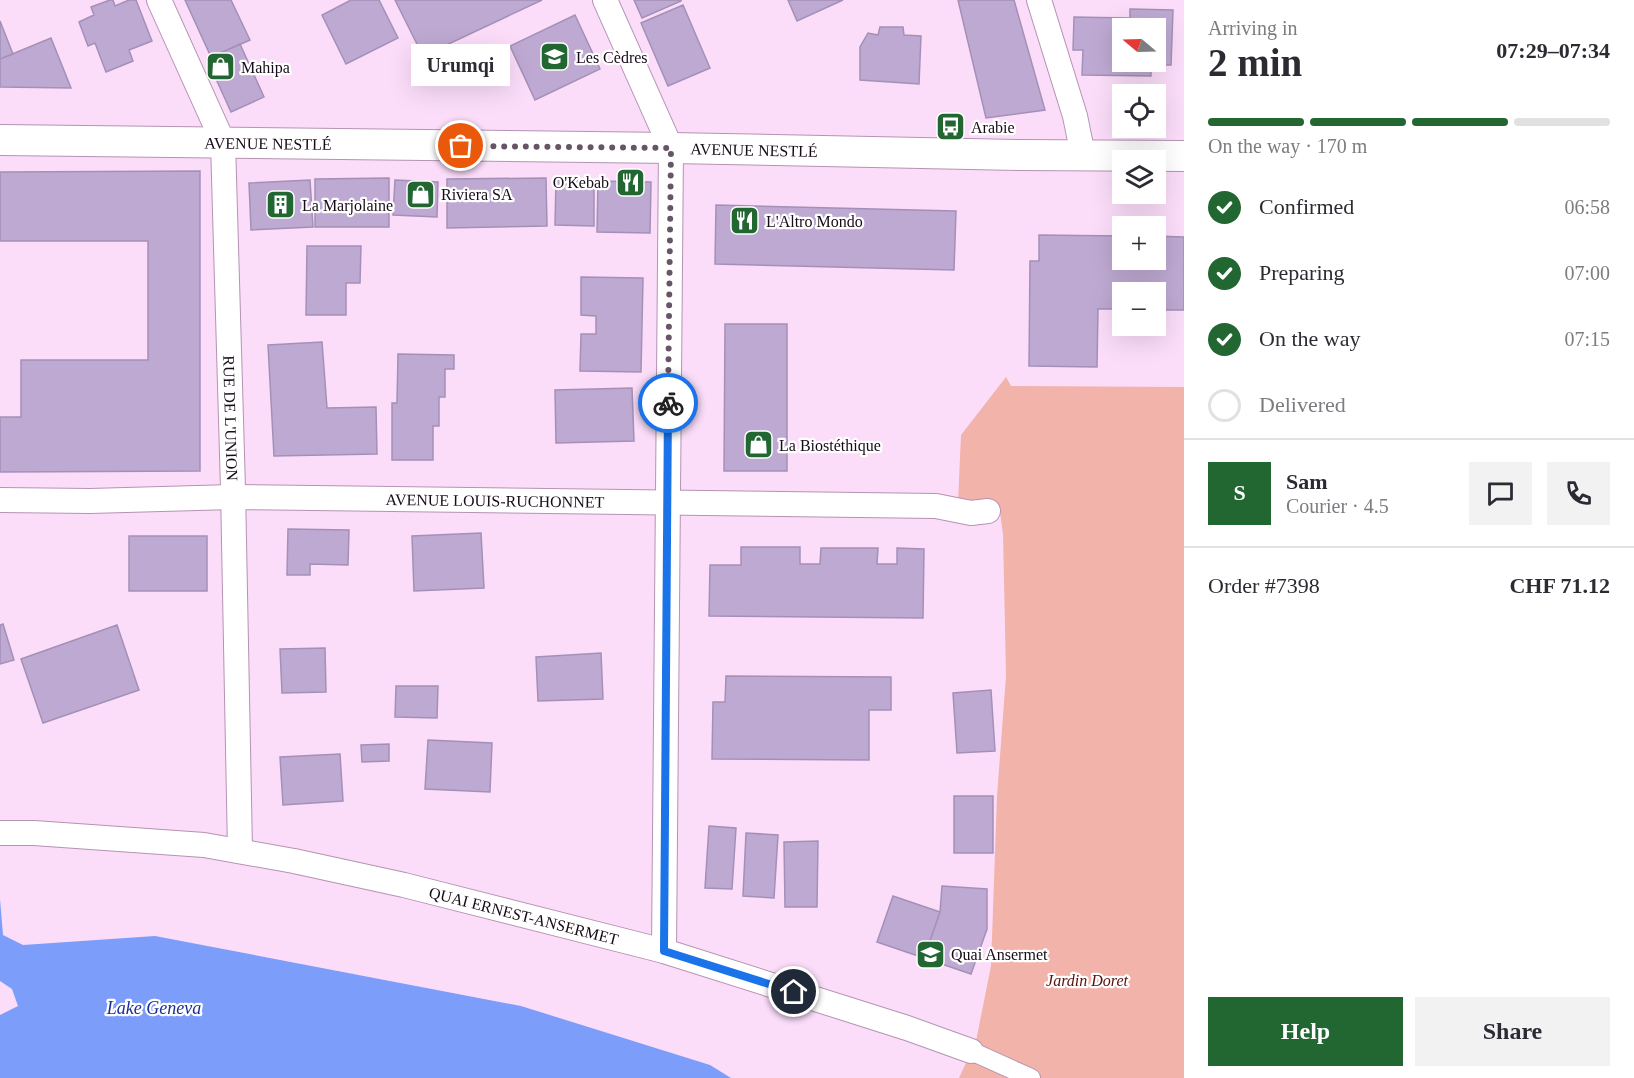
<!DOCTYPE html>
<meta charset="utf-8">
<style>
body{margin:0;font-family:Georgia,serif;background:#f2f2f3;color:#2b2b33;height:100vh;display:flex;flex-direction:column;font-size:22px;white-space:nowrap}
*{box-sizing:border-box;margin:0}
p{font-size:20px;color:#7c7c81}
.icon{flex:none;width:33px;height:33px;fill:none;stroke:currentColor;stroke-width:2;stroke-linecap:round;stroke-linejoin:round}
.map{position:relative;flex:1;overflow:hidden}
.panel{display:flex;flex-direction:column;background:#fff;width:450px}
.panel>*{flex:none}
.needle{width:39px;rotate:289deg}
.fabs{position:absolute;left:1112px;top:18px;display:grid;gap:12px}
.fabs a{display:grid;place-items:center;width:54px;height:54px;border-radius:0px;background:#fff;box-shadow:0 6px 24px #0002;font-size:30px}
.pin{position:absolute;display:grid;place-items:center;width:51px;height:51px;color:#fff;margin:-26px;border:3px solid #fff;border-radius:50%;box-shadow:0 2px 6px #0007}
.courier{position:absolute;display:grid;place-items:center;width:60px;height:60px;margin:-30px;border:4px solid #1a73e8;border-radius:50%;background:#fff;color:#222;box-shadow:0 2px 8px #0007}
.bubble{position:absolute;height:42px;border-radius:0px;background:#fff;box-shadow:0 6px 24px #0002;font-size:20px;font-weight:600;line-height:42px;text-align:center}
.head em{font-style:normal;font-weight:600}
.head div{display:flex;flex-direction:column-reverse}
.head{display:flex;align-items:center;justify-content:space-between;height:102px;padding:0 24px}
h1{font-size:39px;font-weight:600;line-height:45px}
.bar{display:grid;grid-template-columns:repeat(4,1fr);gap:9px 6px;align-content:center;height:72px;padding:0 24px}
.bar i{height:8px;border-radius:4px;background:#e1e1e2}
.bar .active{background:#226632}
.bar p{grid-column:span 4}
.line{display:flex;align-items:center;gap:15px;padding:0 24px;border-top:2px solid #e1e1e2}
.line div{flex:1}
.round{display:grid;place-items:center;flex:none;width:63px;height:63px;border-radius:0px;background:#f2f2f3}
ol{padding:0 24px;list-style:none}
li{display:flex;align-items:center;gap:18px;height:66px}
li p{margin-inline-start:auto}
li .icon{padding:6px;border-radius:50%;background:#226632;color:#fff;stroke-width:4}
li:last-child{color:#7c7c81}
li i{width:33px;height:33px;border:3px solid #e1e1e2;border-radius:50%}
.primary-button{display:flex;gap:12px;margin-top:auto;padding:12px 24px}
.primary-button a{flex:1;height:69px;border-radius:0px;background:#226632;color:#fff;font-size:24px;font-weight:600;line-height:69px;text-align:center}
.primary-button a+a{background:#f2f2f3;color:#2b2b33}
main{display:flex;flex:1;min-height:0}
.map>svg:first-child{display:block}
</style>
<main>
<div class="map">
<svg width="1184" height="1078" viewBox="0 0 1184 1078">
<rect width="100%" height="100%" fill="#fbddf9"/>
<path fill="#f2b3aa" d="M 1006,377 L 1011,386 L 1184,387 L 1184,1078 L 959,1078 L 976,1041 L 991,966 L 997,796 L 1006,676 L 1003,534 L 999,505 L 958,503 L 961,435 Z"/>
<path fill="#7d9dfa" d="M 0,899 L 3,935 L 23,945 L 155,936 L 521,1006 L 710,1065 L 731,1078 L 0,1078 L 0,1015 L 18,1006 L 12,989 L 0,981 Z"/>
<path fill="#bea9d2" stroke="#a490b7" stroke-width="1.5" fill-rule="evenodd" d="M 110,0 L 113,0 L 115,6 L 129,0 L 136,0 L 152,41 L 129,50 L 133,61 L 106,72 L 95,43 L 88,46 L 79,22 L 94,15 L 91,7 Z
M 185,0 L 231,0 L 250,40 L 211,57 Z
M 351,0 L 379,0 L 398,38 L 346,64 L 322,15 Z
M 395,0 L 542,0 L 423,56 Z
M 634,0 L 681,0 L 681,1 L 642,18 Z
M 788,0 L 843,0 L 797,21 Z
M 958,0 L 1014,0 L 1045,110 L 986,118 Z
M 683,5 L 710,68 L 668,86 L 641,23 Z
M 1130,9 L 1173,10 L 1171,65 L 1151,65 L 1151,76 L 1082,75 L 1083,50 L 1073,50 L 1074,17 L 1130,18 ZM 1122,28 L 1155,28 L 1155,62 L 1122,62 Z
M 575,15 L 600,69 L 535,100 L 510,46 Z
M 0,21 L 13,54 L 0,59 Z
M 880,27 L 903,27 L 904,35 L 921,36 L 919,84 L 860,80 L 860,47 L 868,33 L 878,35 Z
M 51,38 L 71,88 L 0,87 L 0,59 Z
M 240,44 L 264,97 L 231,112 L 207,59 Z
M 200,171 L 200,471 L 0,472 L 0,417 L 21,417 L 21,360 L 148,360 L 148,241 L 0,241 L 0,172 Z
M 389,178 L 389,227 L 315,227 L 315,179 Z
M 546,178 L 547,226 L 447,228 L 447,179 Z
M 310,180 L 313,227 L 251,230 L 249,183 Z
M 395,180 L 438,182 L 437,217 L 393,215 Z
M 556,180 L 594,181 L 594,226 L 555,225 Z
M 598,181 L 651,182 L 650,233 L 597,232 Z
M 716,205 L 956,211 L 954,270 L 715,264 Z
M 1039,235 L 1122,236 L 1122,260 L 1155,260 L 1155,236 L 1184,237 L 1184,310 L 1155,310 L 1155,292 L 1122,292 L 1122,309 L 1098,309 L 1097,367 L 1029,366 L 1030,261 L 1039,261 Z
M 307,246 L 361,246 L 360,283 L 346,283 L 346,315 L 306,315 Z
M 581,277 L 643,278 L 641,372 L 580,371 L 581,334 L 596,334 L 596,316 L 581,315 Z
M 725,324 L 787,324 L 787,471 L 724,471 Z
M 322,342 L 327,408 L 376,407 L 377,454 L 274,456 L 268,345 Z
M 398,354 L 454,355 L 454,369 L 445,369 L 445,397 L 439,397 L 439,426 L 433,426 L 433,460 L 392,460 L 392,403 L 397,403 Z
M 632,388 L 634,441 L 556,443 L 555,390 Z
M 288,529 L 349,530 L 348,565 L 310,564 L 310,575 L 287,575 Z
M 481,533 L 484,588 L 414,591 L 412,536 Z
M 129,536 L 207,536 L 207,591 L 129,591 Z
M 741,547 L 800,547 L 800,564 L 820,564 L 821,548 L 878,548 L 877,564 L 897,564 L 897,548 L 924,549 L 923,618 L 709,616 L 710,565 L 741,565 Z
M 3,624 L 14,660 L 0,664 L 0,625 Z
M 117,625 L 139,690 L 43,723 L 21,659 Z
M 325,648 L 326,692 L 282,693 L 280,649 Z
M 601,653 L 603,699 L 538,701 L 536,657 Z
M 726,676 L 891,677 L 891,710 L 869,710 L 869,760 L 712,759 L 713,702 L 725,702 Z
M 396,686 L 438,686 L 437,718 L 395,717 Z
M 991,690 L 995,751 L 957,753 L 953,693 Z
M 428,740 L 492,743 L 490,792 L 425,789 Z
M 389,744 L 389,761 L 362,762 L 361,745 Z
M 340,754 L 343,801 L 283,805 L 280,757 Z
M 954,796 L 993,796 L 993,853 L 954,853 Z
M 709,826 L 736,828 L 732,889 L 705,888 Z
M 746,833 L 778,835 L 774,898 L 743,896 Z
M 818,841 L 817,907 L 785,907 L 784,842 Z
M 942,886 L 987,889 L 987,929 L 971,974 L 924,958 L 940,912 Z
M 893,896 L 940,912 L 924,958 L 877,942 Z"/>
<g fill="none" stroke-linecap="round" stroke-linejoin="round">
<defs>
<path id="pedestrian" d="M 971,1051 L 1031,1078"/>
<g id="minor">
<path id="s1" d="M 159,0 L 223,142 L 233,489 L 240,851"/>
<path d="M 605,0 L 671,148 L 664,951"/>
<path d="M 1039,0 L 1075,116 L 1083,155"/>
<path id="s2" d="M 0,500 L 90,501 L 233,497 L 936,506 L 971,513 L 988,511"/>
<path id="s3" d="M 0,833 L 34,833 L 204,845 L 294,861 L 404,885 L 664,951 L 907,1028 L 971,1051"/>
</g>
<g id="tertiary">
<path id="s4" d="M 0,140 L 671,148 L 1019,155 L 1184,156"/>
</g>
</defs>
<use href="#pedestrian" stroke="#b593b3" stroke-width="20"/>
<use href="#minor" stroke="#b593b3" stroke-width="26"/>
<use href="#tertiary" stroke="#b593b3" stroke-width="32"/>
<use href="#pedestrian" stroke="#fff" stroke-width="18"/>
<use href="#minor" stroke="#fff" stroke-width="24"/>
<use href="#tertiary" stroke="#fff" stroke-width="30"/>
</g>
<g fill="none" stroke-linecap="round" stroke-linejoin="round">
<path stroke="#675466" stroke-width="6" stroke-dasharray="0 10.8" d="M 461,146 L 671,148 L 668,403"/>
<path stroke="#1a73e8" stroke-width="8" d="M 668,403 L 664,951 L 794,992"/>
</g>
<defs>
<symbol id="school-square" viewBox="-11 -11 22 22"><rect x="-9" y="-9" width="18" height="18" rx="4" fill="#226632" stroke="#fff"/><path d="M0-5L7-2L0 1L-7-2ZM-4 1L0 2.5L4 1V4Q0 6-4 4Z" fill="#fff"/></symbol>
<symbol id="shop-square" viewBox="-11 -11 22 22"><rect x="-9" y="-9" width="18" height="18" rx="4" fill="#226632" stroke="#fff"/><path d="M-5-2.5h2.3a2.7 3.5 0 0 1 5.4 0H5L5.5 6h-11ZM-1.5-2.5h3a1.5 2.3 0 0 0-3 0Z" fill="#fff"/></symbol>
<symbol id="bus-square" viewBox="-11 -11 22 22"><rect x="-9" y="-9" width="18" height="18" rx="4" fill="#226632" stroke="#fff"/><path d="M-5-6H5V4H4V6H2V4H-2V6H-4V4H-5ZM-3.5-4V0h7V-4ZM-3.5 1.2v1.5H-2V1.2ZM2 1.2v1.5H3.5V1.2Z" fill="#fff"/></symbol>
<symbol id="restaurant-square" viewBox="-11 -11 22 22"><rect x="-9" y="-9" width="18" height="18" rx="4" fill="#226632" stroke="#fff"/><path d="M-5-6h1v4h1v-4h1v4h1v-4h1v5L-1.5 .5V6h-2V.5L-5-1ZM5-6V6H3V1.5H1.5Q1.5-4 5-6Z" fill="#fff"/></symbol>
<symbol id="building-square" viewBox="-11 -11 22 22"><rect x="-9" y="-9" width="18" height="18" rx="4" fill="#226632" stroke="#fff"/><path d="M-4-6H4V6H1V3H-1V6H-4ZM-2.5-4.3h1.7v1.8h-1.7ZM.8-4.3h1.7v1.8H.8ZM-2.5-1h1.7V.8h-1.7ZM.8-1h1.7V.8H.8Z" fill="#fff"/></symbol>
</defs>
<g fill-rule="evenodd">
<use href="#school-square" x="538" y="40" width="33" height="33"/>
<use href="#shop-square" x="204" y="50" width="33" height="33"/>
<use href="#bus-square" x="934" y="110" width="33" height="33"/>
<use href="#restaurant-square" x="614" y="166" width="33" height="33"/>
<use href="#shop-square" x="404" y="178" width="33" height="33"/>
<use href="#building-square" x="264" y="188" width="33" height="33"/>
<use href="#restaurant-square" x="728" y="204" width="33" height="33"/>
<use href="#shop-square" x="742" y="428" width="33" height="33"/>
<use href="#school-square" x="914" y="938" width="33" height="33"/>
</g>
<g text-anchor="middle" stroke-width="4.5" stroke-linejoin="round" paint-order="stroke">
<g font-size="16" fill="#170b17" stroke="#fff" text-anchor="start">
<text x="576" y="63">Les Cèdres</text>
<text x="241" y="73">Mahipa</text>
<text x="971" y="133">Arabie</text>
<text x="609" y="188" text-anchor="end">O'Kebab</text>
<text x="441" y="200">Riviera SA</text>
<text x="302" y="211">La Marjolaine</text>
<text x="766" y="227">L'Altro Mondo</text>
<text x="779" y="451">La Biostéthique</text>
<text x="951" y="960">Quai Ansermet</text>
</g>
<g font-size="16" fill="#170b17" stroke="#fff">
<text dy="6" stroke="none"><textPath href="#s4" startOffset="268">AVENUE NESTLÉ</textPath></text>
<text dy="6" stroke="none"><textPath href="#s4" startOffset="754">AVENUE NESTLÉ</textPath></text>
<text dy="6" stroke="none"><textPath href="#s1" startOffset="432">RUE DE L'UNION</textPath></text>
<text dy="6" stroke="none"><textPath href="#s2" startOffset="495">AVENUE LOUIS-RUCHONNET</textPath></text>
<text dy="6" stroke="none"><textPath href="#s3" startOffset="532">QUAI ERNEST-ANSERMET</textPath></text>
</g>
<g font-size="16" font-style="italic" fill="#56100c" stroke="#fff">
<text x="1087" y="986">Jardin Doret</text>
</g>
<g font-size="18" font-style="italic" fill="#1c2e97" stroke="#fff">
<text x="154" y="1014">Lake Geneva</text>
</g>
</g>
</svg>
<div class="fabs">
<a><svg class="needle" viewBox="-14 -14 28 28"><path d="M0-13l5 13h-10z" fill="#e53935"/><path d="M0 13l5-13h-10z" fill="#7c7c81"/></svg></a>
<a><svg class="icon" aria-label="locate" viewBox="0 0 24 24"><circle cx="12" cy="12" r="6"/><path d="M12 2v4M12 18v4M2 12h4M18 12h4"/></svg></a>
<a><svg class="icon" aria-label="layers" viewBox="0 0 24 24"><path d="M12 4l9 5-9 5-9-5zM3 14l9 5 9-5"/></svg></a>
<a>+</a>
<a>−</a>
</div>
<div class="pin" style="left:461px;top:146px;background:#ea580c"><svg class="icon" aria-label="bag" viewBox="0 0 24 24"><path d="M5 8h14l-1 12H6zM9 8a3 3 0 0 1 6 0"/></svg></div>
<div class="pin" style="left:794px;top:992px;background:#1f2937"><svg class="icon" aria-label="home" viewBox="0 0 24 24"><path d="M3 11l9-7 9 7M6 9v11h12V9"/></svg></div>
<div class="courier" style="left:668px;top:403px"><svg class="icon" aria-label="bike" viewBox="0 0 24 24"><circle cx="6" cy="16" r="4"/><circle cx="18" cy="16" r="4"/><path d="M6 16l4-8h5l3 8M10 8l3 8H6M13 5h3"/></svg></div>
<div class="bubble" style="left:411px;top:44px;width:99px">Urumqi</div>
</div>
<section class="panel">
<div class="head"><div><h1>2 min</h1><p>Arriving in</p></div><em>07:29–07:34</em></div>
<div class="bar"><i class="active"></i><i class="active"></i><i class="active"></i><i></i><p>On the way · 170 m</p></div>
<ol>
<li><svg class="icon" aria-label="check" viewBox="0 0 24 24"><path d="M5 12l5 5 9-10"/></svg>Confirmed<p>06:58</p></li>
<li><svg class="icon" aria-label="check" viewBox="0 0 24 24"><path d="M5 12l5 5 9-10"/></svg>Preparing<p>07:00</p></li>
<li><svg class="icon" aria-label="check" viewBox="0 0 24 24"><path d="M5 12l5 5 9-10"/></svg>On the way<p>07:15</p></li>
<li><i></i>Delivered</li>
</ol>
<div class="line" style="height:108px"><b class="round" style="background:#226632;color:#fff">S</b><div><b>Sam</b><p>Courier · 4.5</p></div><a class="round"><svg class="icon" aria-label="chat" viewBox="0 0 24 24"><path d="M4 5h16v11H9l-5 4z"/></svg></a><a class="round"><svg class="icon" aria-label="phone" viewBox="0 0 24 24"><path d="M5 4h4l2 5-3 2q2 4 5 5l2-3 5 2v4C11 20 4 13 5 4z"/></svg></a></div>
<div class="line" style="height:78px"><div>Order #7398</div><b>CHF 71.12</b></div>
<div class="primary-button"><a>Help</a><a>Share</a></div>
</section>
</main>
